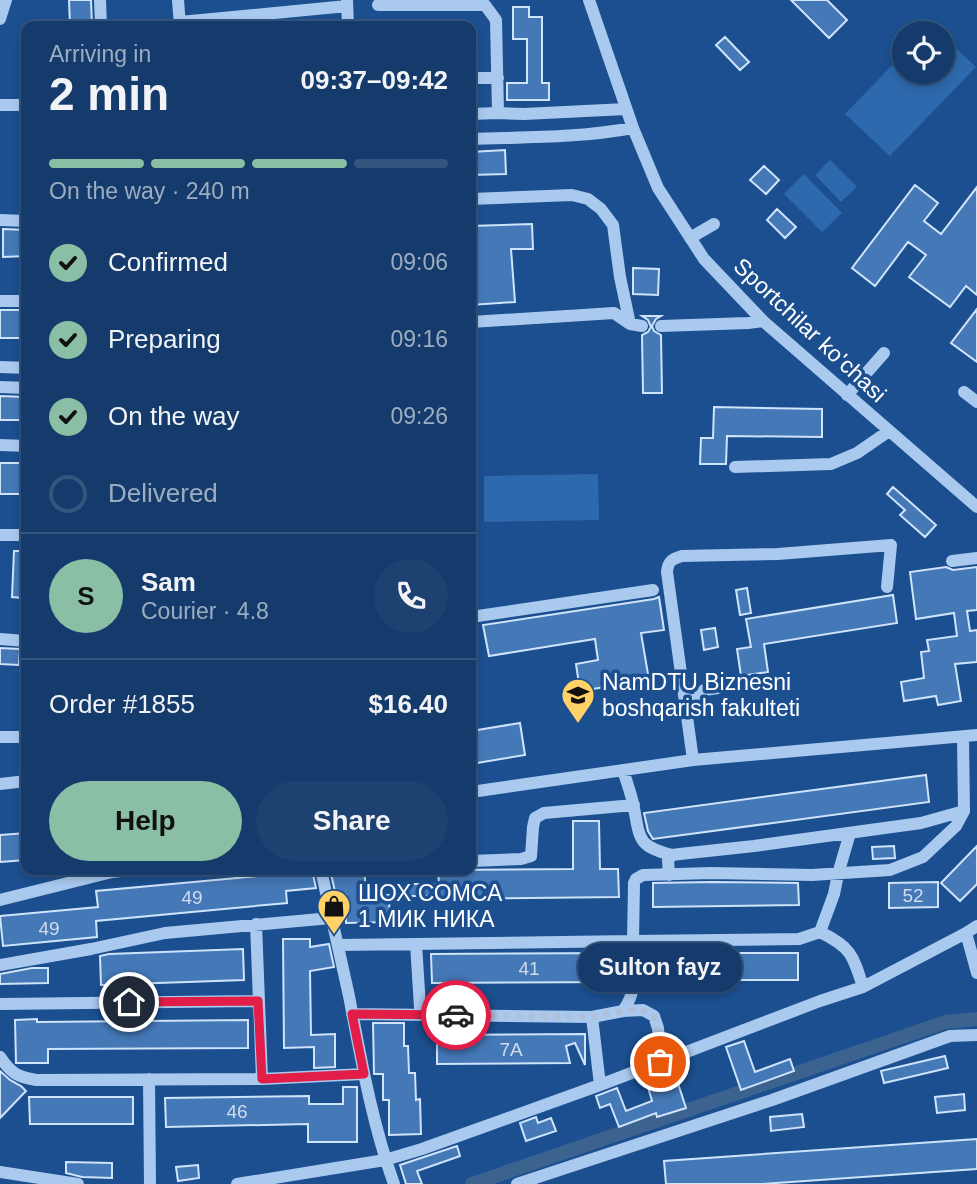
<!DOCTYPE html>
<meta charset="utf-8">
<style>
body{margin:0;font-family:Helvetica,sans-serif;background:#1d4271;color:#f1f3f6;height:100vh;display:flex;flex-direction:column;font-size:26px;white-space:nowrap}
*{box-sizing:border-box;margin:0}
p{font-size:23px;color:#9dadc1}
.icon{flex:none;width:38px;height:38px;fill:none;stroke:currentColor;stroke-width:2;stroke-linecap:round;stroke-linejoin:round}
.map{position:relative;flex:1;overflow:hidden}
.details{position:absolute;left:21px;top:21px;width:455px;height:854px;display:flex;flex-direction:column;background:#143b6b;border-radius:14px;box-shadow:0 4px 10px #0003,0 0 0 2px #33557e}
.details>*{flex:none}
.fabs{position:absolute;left:892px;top:21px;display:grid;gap:14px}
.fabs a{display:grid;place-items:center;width:63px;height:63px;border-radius:50%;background:#143b6b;box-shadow:0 4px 10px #0003,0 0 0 2px #33557e;font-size:35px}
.pin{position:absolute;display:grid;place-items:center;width:60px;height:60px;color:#fff;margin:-30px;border:4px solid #fff;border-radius:50%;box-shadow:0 2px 7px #0007}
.courier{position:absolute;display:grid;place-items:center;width:70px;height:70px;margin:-35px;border:5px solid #e11d48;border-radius:50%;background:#fff;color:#222;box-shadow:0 2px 9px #0007}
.bubble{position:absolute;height:49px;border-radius:24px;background:#143b6b;box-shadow:0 4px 10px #0003,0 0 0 2px #33557e;font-size:23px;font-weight:700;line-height:49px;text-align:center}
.overview em{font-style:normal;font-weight:700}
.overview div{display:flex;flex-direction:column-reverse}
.overview{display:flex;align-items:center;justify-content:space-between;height:119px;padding:0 28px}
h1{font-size:46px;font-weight:700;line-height:52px}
.bar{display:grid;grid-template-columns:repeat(4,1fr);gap:10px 7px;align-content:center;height:84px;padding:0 28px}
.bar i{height:9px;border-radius:5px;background:#33557e}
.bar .selected{background:#8abfa5}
.bar p{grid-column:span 4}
.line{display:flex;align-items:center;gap:18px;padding:0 28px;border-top:2px solid #33557e}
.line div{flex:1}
.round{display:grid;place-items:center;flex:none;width:74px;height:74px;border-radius:37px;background:#1d4271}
ol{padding:0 28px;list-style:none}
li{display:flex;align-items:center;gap:21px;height:77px}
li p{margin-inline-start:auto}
li .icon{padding:7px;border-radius:50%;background:#8abfa5;color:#111;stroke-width:4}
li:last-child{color:#9dadc1}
li i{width:38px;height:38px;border:4px solid #33557e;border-radius:50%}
.cta{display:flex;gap:14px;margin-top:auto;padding:14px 28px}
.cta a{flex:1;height:80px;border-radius:42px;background:#8abfa5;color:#111;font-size:28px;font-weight:700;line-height:80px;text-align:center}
.cta a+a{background:#1d4271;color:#f1f3f6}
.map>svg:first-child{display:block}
</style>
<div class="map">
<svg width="977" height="1184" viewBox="0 0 977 1184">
<rect width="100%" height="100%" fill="#1b4f8f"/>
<path fill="#2e69ad" d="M 943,36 L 976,67 L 890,156 L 845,114 L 905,52 L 905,72 L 943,72 Z
M 830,160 L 857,187 L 841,202 L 815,175 Z
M 804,174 L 842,213 L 822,232 L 784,194 Z
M 598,474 L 599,520 L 484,522 L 484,476 Z"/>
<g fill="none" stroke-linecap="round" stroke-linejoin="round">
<path stroke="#3c6290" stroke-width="14" d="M 472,1184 L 946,1022 L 977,1019"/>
</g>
<path fill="#4478b7" stroke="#cfe3fa" stroke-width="2" d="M 69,0 L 91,0 L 92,26 L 70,26 Z
M 791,0 L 827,0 L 847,20 L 829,38 Z
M 513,7 L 529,7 L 529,17 L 542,17 L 542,83 L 549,83 L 549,100 L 507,100 L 507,83 L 527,83 L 527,39 L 513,39 Z
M 725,37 L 749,62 L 740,70 L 716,45 Z
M 505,150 L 506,174 L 471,175 L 471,152 Z
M 764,166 L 779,180 L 766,194 L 750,180 Z
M 915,185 L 938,203 L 924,221 L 941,234 L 977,187 L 977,295 L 966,286 L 950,307 L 909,277 L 926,255 L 908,242 L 875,286 L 852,268 Z
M 777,209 L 796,227 L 785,238 L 767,220 Z
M 532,224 L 533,249 L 511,249 L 515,302 L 471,305 L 471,226 Z
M 3,229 L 26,230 L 26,256 L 3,257 Z
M 633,268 L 659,269 L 658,295 L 633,294 Z
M 977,309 L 977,362 L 951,343 Z
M 0,310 L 26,310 L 26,338 L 0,338 Z
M 642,316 L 661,316 L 656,319 L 652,326 L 654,331 L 661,335 L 662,393 L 643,393 L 642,335 L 648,332 L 651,327 L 648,320 Z
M 0,396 L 26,397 L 26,420 L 0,420 Z
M 714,407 L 822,409 L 822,437 L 727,436 L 726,464 L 700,464 L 701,438 L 713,438 Z
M 0,463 L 26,463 L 26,494 L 0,494 Z
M 893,487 L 936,525 L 925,537 L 900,515 L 905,510 L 887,494 Z
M 14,551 L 24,551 L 22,598 L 12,597 Z
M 946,567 L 953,570 L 977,567 L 977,610 L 967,611 L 970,631 L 977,630 L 977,662 L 955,664 L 961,701 L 938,705 L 936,696 L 904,701 L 901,682 L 924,678 L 921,652 L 929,651 L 927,640 L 957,636 L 954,613 L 916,619 L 910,572 Z
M 747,588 L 751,613 L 740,615 L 736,590 Z
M 893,595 L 897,623 L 764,644 L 768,672 L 741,676 L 737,649 L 751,647 L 746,619 Z
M 659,597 L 664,630 L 641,633 L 649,680 L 580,691 L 576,664 L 598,660 L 595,639 L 489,656 L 483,625 L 654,599 Z
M 715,628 L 718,647 L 704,650 L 701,630 Z
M 0,648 L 20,649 L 19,665 L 0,664 Z
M 520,723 L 525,755 L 471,764 L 471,731 Z
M 926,775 L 929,802 L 653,839 L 648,831 L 644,813 Z
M 573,821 L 599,821 L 600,869 L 618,869 L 619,897 L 439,899 L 439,896 L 406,896 L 406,884 L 439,884 L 438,870 L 573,869 Z
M 26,833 L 26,860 L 0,862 L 0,835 Z
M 894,846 L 895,858 L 873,859 L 872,847 Z
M 977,846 L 977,884 L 960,901 L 941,883 Z
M 301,870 L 312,870 L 316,888 L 286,891 L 287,903 L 96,921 L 97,937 L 3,946 L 0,916 L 98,907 L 96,891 L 301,872 Z
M 330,870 L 364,870 L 367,896 L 389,895 L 390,922 L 346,923 L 346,895 L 336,896 Z
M 711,882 L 798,883 L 799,905 L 653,907 L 653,883 Z
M 938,882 L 938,907 L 889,908 L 889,883 Z
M 283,939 L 310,939 L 310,947 L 329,944 L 334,967 L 310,971 L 311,1035 L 335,1034 L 335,1067 L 314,1068 L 314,1047 L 284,1048 Z
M 243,949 L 244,980 L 101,985 L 100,956 L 109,954 Z
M 625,953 L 625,982 L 432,983 L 431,954 Z
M 656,953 L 798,953 L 798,980 L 656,980 Z
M 32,968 L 48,968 L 48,983 L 0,984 L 0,974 Z
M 37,1019 L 37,1022 L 248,1020 L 248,1048 L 48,1049 L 48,1063 L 16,1063 L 15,1020 Z
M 373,1023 L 404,1023 L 404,1046 L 408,1046 L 409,1073 L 415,1073 L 416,1100 L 420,1099 L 421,1134 L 389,1135 L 389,1100 L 383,1100 L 383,1074 L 374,1074 Z
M 585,1034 L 585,1065 L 575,1043 L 566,1046 L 570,1063 L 437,1064 L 437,1035 Z
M 744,1041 L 755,1072 L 790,1059 L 794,1071 L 741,1090 L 726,1047 Z
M 945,1056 L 948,1068 L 884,1083 L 881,1071 Z
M 673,1068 L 686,1108 L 657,1117 L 656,1113 L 619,1127 L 610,1104 L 600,1108 L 596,1096 L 617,1088 L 626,1111 L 652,1101 L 645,1077 Z
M 0,1071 L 10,1080 L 21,1086 L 26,1091 L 0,1118 Z
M 343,1087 L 357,1087 L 357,1142 L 308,1142 L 308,1124 L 166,1127 L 165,1098 L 309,1096 L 309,1104 L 343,1104 Z
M 964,1094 L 965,1110 L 937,1113 L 935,1097 Z
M 29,1097 L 133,1097 L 133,1124 L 30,1124 Z
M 802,1114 L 804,1127 L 771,1131 L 770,1117 Z
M 536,1117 L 538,1123 L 551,1118 L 556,1131 L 526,1141 L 520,1123 Z
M 977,1139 L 977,1169 L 762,1184 L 666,1184 L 664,1161 Z
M 457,1146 L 460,1156 L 417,1171 L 422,1184 L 406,1184 L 400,1165 Z
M 66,1162 L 112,1163 L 112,1178 L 82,1177 L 66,1173 Z
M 198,1165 L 199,1178 L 178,1181 L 176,1167 Z"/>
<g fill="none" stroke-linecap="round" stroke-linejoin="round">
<path stroke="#a9c9ee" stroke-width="12" d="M 100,0 L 101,26
M 178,0 L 180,26
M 347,0 L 348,26
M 589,0 L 633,128 L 658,188 L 704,259 L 763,321 L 977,507
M 378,5 L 485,5 L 496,20 L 498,113 L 524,114 L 626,109
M 0,19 L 6,0
M 180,22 L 347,6
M 471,78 L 498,78
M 0,105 L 26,105
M 471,114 L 498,113
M 471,139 C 525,137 579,138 633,128
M 471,199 L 572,195 L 588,199 L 601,209 L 613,225 L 620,277 L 630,324
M 0,220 L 26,221
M 690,238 L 714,224
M 0,301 L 26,301
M 471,322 L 614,313 L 630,324 L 642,326
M 661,326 L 748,323 L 763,321
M 0,367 L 26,368
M 0,387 L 26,388
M 964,392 L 977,402
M 847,395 L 884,353
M 0,445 L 26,446
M 735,467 L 831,464 L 857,453 L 889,431
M 0,535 L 26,535
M 952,561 L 977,558
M 471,617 L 653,590
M 0,639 L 26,641
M 685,701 L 701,699 L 700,693 L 704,690 L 718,688
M 0,737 L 26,737
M 693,760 L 667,572 C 668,561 672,559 682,556 L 778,554 L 891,545 L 887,587
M 623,770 C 627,783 632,796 634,808 C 640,840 638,846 672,855
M 0,784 L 26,781
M 471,792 L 693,760 L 977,735
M 471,861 L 521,859 L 531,856 L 533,827 L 535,818 L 544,813 L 634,805
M 321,870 C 330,912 340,954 349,996 C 361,1059 372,1123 394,1184
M 669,875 L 668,860 L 672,855 L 680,854 L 754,846 L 921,823 L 964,811 L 963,737
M 0,900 L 112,872 L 131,870
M 820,932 C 851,947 853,955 863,987
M 966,933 L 977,973
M 416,944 L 420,1007 L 432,1015 L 592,1017 L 623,1011 C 639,988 634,967 633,941 L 799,939 L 820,932 L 834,894 L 838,874 L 850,833
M 338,945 L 633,941 L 634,883 L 636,879 L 643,875 L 711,873 L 812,875 L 890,870 L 923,857 L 956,826 L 964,811
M 0,965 L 91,949 L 165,933 L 331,918
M 0,1004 L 258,1001
M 623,1011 L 643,1010 L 654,1016 L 658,1028 L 661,1062
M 352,1014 L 432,1015
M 592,1017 L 600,1085
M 0,1057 C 11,1073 17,1077 36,1080 L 262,1079 L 256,924
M 149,1079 L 150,1184
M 262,1079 L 364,1074
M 0,1172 L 78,1184
M 237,1184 L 385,1160 L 422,1149 L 600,1085 L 820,1001 L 863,987 L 966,933 L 977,926
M 517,1184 L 772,1100 L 950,1036 L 977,1035"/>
</g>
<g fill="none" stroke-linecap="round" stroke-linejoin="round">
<path stroke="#afc1d8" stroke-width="7" stroke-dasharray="0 12.6" d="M 456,1015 L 592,1017 L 623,1011 L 643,1010 L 654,1016 L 657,1028 L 660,1062"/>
<path stroke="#e11d48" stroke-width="9" d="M 129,1002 L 258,1001 L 262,1079 L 364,1074 L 352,1014 L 456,1015"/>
</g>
<defs>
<symbol id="university-pin" viewBox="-11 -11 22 30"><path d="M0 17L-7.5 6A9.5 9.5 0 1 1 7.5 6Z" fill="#ffd166" stroke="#1b4f8f"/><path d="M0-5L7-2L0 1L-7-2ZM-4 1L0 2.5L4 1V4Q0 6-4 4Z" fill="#111"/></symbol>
<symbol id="shop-pin" viewBox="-11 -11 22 30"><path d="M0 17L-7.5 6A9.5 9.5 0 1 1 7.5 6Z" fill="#ffd166" stroke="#1b4f8f"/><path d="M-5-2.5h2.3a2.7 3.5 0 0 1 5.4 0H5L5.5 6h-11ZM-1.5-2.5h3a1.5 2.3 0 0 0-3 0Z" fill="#111"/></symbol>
</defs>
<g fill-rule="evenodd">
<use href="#university-pin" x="559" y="676" width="38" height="52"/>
<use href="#shop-pin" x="315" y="887" width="38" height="52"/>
</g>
<g text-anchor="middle" stroke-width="7" stroke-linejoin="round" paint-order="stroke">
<g font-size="19" fill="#d0dded">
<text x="913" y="902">52</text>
<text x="192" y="904">49</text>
<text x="49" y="935">49</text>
<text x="529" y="975">41</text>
<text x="511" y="1056">7А</text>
<text x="237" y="1118">46</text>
</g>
<g font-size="23" fill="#fff" stroke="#1b4f8f">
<text transform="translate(810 330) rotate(43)" y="8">Sportchilar ko'chasi</text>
</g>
<g font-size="23" fill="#fff" stroke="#1b4f8f" text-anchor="start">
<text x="602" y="690">NamDTU Biznesni<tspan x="602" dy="26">boshqarish fakulteti</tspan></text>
<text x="358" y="901">ШОХ СОМСА<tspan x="358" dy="26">1 МИК НИКА</tspan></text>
</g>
</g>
</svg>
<div class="fabs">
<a><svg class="icon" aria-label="locate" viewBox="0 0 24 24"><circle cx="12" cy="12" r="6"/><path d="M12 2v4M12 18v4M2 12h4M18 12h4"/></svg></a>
</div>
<div class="pin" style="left:660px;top:1062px;background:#ea580c"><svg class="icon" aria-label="bag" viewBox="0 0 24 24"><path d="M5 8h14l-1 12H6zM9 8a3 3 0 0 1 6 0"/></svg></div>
<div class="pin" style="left:129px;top:1002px;background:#1f2937"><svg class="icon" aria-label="home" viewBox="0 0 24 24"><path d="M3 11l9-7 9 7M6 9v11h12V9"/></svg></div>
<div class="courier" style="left:456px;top:1015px"><svg class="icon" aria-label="car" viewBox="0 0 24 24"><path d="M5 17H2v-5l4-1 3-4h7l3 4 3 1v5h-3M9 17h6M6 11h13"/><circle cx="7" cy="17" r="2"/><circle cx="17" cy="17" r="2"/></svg></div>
<div class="bubble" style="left:578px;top:943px;width:164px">Sulton fayz</div>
<section class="details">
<div class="overview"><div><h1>2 min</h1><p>Arriving in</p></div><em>09:37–09:42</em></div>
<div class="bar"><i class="selected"></i><i class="selected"></i><i class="selected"></i><i></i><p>On the way · 240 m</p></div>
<ol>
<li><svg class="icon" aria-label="check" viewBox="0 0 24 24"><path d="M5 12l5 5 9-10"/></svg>Confirmed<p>09:06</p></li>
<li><svg class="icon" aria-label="check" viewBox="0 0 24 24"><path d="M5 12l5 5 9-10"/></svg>Preparing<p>09:16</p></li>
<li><svg class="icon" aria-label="check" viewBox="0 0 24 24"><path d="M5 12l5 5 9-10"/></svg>On the way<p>09:26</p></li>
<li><i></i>Delivered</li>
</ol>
<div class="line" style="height:126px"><b class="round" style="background:#8abfa5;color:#111">S</b><div><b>Sam</b><p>Courier · 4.8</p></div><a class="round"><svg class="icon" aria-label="phone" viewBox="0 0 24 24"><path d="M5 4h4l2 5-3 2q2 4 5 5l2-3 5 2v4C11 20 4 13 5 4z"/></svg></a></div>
<div class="line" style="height:91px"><div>Order #1855</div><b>$16.40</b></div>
<div class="cta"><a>Help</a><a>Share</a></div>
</section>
</div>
